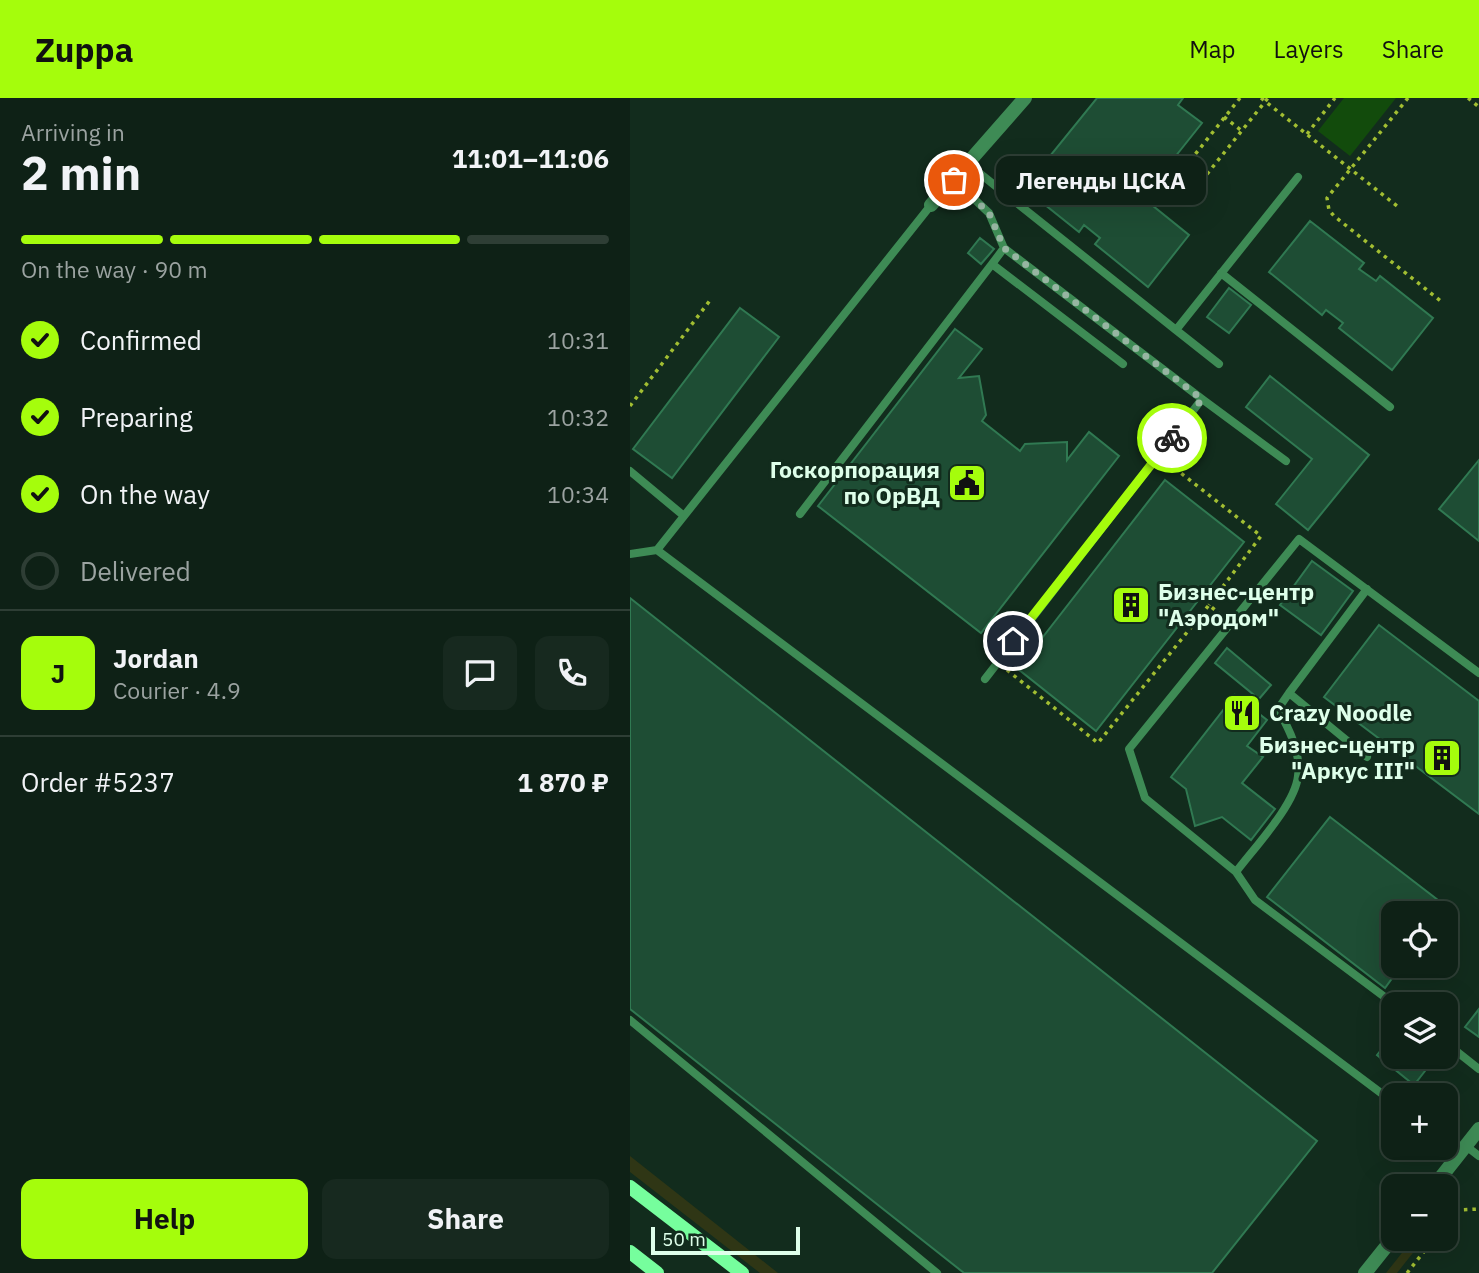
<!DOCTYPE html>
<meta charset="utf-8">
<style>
body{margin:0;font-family:"IBM Plex Sans",sans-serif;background:#17291f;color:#f1f3f6;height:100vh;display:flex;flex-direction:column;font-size:26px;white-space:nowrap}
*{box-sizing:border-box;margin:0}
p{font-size:23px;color:#9ba3a1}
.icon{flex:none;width:38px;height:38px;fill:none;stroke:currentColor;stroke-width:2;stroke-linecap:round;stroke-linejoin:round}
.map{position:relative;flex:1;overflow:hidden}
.side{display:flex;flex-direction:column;background:#0e2116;width:630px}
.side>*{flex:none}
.buttons{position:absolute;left:751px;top:803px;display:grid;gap:14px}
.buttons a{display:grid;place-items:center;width:77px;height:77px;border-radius:14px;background:#0e2116;box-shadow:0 7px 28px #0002,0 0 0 2px #2e3e35;font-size:35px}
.scale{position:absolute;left:21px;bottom:18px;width:149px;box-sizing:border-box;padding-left:7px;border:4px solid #deffea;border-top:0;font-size:19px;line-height:24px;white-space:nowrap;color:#deffea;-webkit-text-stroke:5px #122c1d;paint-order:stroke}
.pin{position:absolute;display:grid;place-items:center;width:60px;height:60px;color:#fff;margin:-30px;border:4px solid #fff;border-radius:50%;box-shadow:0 2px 7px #0007}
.courier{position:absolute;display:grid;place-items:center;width:70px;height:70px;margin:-35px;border:5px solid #a5fd0c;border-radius:50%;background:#fff;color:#222;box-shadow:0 2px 9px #0007}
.bubble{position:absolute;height:49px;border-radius:14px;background:#0e2116;box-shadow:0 7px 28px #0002,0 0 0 2px #2e3e35;font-size:23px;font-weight:700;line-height:49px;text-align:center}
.overview em{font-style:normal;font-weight:700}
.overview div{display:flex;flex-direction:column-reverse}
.overview{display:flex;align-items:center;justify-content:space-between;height:119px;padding:0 21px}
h1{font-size:46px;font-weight:700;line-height:52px}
.bar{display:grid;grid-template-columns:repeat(4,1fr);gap:10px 7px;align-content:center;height:84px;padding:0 21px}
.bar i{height:9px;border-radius:5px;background:#2e3e35}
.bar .on{background:#a5fd0c}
.bar p{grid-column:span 4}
.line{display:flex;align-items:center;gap:18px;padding:0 21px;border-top:2px solid #2e3e35}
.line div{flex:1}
.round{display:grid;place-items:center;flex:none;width:74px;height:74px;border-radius:14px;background:#17291f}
ol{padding:0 21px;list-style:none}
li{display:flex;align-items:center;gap:21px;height:77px}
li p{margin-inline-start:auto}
li .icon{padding:7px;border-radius:50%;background:#a5fd0c;color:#111;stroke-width:4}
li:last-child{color:#9ba3a1}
li i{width:38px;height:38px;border:4px solid #2e3e35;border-radius:50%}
.cta{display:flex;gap:14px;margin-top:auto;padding:14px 21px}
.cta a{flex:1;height:80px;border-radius:14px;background:#a5fd0c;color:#111;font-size:28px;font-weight:700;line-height:80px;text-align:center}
.cta a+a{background:#17291f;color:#f1f3f6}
header{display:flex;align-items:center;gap:42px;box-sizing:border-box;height:98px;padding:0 35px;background:#a5fd0c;color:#111}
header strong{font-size:33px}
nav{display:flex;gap:38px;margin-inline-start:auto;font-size:24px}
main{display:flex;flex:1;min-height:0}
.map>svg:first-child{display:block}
</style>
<header>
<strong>Zuppa</strong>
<nav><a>Map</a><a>Layers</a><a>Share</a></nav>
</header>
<main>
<section class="side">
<div class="overview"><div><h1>2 min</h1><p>Arriving in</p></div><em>11:01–11:06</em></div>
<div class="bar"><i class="on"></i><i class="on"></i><i class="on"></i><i></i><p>On the way · 90 m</p></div>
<ol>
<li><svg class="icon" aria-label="check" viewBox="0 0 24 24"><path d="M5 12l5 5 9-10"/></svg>Confirmed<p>10:31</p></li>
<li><svg class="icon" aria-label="check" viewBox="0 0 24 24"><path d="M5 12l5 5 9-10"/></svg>Preparing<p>10:32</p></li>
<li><svg class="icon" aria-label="check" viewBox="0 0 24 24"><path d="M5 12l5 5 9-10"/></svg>On the way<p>10:34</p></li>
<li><i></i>Delivered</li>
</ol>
<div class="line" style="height:126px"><b class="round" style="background:#a5fd0c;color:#111">J</b><div><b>Jordan</b><p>Courier · 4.9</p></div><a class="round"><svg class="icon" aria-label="chat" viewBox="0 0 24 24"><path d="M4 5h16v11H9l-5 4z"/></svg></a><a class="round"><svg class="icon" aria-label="phone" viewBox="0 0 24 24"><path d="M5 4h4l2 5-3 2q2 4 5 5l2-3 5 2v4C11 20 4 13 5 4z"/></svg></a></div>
<div class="line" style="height:91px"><div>Order #5237</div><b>1 870 ₽</b></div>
<div class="cta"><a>Help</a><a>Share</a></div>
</section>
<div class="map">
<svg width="849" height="1175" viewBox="0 0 849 1175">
<rect width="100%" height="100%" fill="#122c1d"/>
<path fill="#2f3615" d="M 0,1058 L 148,1175 L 130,1175 L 0,1074 Z
M 783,1141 L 794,1141 L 767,1175 L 756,1175 Z"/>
<path fill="#124b0c" d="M 714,0 L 766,0 L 720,58 L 688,33 Z"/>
<path fill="#1e4d34" stroke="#307952" stroke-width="2" d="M 467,0 L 553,0 L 548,7 L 572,25 L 521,89 L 515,85 L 507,95 L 559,137 L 518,189 L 465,146 L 470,140 L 454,127 L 449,134 L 394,90 Z
M 680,123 L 734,165 L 729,171 L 746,183 L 750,178 L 803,220 L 762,272 L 709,230 L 713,225 L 696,212 L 692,217 L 639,174 Z
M 350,140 L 364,151 L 351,166 L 338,155 Z
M 599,190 L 621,207 L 599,235 L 577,219 Z
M 110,210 L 149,239 L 42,380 L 3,351 Z
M 325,231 L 352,251 L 329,280 L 349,278 L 356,317 L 352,323 L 390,353 L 395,346 L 437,344 L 437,362 L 459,334 L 489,358 L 351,535 L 188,408 Z
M 640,278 L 739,357 L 678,432 L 646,406 L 682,361 L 616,309 Z
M 849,362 L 849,443 L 809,411 Z
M 535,382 L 614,444 L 466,633 L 388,571 Z
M 682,463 L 723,493 L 691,537 L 650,507 Z
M 0,500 L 687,1043 L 582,1175 L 334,1175 L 0,911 Z
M 749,527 L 849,603 L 849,716 L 694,599 Z
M 597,550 L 641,587 L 629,601 L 585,565 Z
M 605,597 L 637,622 L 617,648 L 633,659 L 612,685 L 645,711 L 621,742 L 592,719 L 565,728 L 556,691 L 541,679 Z
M 700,719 L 817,809 L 812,816 L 763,816 L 763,868 L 771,868 L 755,890 L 637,799 Z
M 849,911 L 849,939 L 835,929 Z
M 763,937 L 763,959 L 796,959 L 789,968 L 795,973 L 784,987 L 747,957 Z"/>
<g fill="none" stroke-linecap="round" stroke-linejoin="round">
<path stroke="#a2be32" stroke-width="3.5" stroke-dasharray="3.5 5" stroke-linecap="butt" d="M 610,0 L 536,93 L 553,106 L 638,0
M 631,0 L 767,108
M 778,0 L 697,100 L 699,112 L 704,118 L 812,204
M 838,0 L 849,9
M 594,19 L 612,33
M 677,36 L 705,0
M 0,308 L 81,201
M 538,365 L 631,438 L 579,507
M 377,572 L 468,645 L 579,507 L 592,518
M 816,1127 L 827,1112 L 849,1111
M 777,1175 L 804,1141"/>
<path stroke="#3e8b55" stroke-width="8" d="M 338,66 L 546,232 L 668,79
M 324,82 L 359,115 L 374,150 L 572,301 L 355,581
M 374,150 L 362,166 L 493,266
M 591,175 L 760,309
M 546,232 L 589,266
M 572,301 L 656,363
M 0,373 L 54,418
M 170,416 L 362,166
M 27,452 L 301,107
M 0,456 L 27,452 L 763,1004
M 659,595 L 648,611 C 659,631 671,654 668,678 C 665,707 624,750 606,774 L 515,700 L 499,651 L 669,441 L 849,575
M 737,659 L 659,595 L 737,491
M 606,774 L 625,802 L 764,906
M 0,922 L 307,1175
M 816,945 L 849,971
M 816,1043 L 831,1054
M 836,1048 L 849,1058"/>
<path stroke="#3e8b55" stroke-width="14" d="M 301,107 L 395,0
M 804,1088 L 849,1031
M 735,1175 L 763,1140"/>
<path stroke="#76fe9d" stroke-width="14" d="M 0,1089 L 112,1175
M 0,1154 L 27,1175"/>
</g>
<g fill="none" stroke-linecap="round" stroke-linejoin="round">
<path stroke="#97b5a2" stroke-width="7" stroke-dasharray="0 12.6" d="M 324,82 L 359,115 L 374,150 L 572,301 L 542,340"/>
<path stroke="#a5fd0c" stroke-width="9" d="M 383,543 L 542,340"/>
</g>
<defs>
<symbol id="civic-square" viewBox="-11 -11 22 22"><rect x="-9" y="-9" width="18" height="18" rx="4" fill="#a5fd0c" stroke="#122c1d"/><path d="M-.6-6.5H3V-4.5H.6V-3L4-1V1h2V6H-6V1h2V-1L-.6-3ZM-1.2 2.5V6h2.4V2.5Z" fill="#111"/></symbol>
<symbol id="building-square" viewBox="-11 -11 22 22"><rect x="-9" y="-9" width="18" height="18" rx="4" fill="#a5fd0c" stroke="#122c1d"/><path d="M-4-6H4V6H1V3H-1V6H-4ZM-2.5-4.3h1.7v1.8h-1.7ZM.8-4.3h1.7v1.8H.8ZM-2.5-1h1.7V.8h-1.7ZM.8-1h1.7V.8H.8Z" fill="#111"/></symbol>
<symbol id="restaurant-square" viewBox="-11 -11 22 22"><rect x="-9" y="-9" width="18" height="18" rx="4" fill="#a5fd0c" stroke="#122c1d"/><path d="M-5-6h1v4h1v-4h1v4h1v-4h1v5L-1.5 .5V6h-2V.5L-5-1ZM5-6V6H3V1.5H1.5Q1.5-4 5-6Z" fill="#111"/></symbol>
</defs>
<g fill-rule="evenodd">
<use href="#civic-square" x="315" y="363" width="44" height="44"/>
<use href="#building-square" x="479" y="485" width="44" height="44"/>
<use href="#restaurant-square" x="590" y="593" width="44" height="44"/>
<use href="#building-square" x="790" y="638" width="44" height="44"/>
</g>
<g text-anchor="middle" stroke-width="6" stroke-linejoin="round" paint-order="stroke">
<g font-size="23" font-weight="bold" fill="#deffea" stroke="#122c1d" text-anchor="end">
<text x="310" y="380">Госкорпорация<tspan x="310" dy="26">по ОрВД</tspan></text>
<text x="528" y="502" text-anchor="start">Бизнес-центр<tspan x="528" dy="26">"Аэродом"</tspan></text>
<text x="639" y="623" text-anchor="start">Crazy Noodle</text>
<text x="785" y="655">Бизнес-центр<tspan x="785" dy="26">"Аркус III"</tspan></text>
</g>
</g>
</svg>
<div class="buttons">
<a><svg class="icon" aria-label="locate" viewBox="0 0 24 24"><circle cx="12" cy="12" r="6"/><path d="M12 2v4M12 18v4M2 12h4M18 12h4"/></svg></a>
<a><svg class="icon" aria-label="layers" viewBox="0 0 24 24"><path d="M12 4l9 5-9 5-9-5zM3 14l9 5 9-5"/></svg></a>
<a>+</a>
<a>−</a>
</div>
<div class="scale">50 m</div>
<div class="pin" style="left:324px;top:82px;background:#ea580c"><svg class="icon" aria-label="bag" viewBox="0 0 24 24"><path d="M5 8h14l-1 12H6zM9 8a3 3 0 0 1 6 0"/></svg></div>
<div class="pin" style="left:383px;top:543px;background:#1f2937"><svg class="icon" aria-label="home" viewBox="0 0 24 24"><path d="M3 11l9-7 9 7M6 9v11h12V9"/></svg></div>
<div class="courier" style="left:542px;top:340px"><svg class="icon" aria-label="bike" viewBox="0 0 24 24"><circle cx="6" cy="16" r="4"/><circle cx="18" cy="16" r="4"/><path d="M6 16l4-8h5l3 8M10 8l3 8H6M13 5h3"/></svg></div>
<div class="bubble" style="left:366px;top:58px;width:210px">Легенды ЦСКА</div>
</div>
</main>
